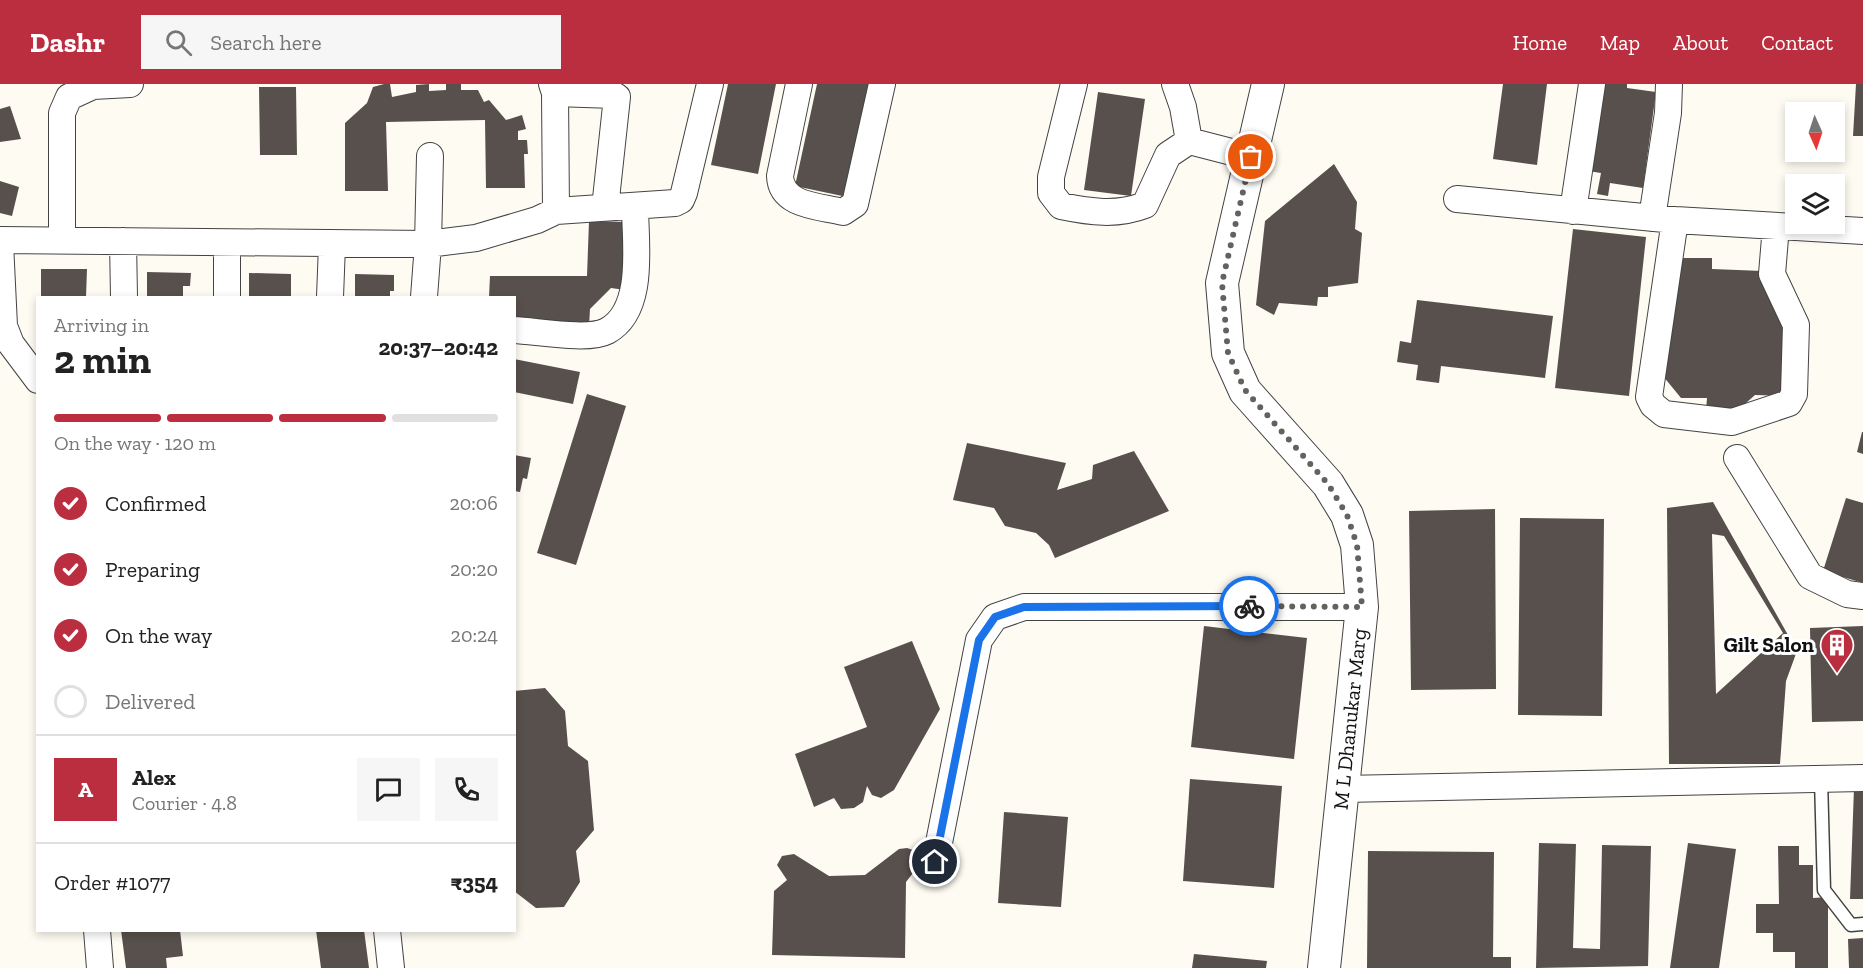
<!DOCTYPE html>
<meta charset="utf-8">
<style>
body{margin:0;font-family:"Zilla Slab",serif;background:#f6f6f6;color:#222;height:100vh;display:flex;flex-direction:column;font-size:22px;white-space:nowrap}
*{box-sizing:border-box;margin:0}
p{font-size:20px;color:#767676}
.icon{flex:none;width:33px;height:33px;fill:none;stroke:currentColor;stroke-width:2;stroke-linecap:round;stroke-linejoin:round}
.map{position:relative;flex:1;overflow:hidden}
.panel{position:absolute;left:36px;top:212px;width:480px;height:636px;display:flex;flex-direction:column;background:#fff;border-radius:0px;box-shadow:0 3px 9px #0003}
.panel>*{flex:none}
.needle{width:39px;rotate:177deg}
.controls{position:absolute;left:1785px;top:18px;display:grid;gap:12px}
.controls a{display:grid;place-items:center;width:60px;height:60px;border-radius:0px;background:#fff;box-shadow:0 3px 9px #0003;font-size:30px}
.pin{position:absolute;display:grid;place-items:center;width:51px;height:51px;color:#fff;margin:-26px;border:3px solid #fff;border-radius:50%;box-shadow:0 2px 6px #0007}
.courier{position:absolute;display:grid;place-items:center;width:60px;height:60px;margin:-30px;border:4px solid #1a73e8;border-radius:50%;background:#fff;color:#222;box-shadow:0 2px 8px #0007}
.overview em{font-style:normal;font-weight:700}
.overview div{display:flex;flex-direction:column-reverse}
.overview{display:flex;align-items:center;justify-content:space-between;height:102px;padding:0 18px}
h1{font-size:39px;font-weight:700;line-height:45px}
.bar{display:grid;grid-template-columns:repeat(4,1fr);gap:9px 6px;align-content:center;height:72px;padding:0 18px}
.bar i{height:8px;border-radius:4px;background:#e0e0e0}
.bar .current{background:#ba2e3f}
.bar p{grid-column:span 4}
.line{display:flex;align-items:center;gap:15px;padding:0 18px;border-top:2px solid #e0e0e0}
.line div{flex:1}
.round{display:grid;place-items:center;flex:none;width:63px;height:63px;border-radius:0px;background:#f6f6f6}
ol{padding:0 18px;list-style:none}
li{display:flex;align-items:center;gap:18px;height:66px}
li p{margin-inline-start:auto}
li .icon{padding:6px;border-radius:50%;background:#ba2e3f;color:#fff;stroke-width:4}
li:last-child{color:#767676}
li i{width:33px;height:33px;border:3px solid #e0e0e0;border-radius:50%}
header{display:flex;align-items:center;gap:36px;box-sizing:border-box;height:84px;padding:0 30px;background:#ba2e3f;color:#fff}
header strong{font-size:28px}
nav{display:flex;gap:33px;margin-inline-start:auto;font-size:21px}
.search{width:420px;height:54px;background:#f6f6f6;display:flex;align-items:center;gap:15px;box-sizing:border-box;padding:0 21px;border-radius:0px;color:#767676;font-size:22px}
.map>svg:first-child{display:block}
</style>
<header>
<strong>Dashr</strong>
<div class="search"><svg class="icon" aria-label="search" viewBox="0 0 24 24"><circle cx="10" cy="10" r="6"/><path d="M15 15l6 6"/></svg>Search here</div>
<nav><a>Home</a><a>Map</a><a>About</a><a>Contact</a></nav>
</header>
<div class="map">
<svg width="1863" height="884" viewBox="0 0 1863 884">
<rect width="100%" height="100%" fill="#fefbf3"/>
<path fill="#58504d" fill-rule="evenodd" d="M 384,0 L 390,0 L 392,13 L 416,8 L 416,1 L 429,0 L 429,7 L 446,6 L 446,0 L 461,0 L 461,6 L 478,6 L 484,18 L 489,16 L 506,36 L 522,31 L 526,45 L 518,47 L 518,56 L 527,56 L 528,70 L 524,70 L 525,104 L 486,104 L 485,36 L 386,38 L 388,107 L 345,107 L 345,39 L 367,19 L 373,3 Z
M 728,0 L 776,0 L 758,90 L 711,81 Z
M 817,0 L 872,0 L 847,113 L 795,102 Z
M 1503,0 L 1547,0 L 1537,81 L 1493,75 Z
M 1601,0 L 1627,0 L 1627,4 L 1656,8 L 1643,104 L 1610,99 L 1608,112 L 1597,110 L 1601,89 L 1588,87 Z
M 1856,0 L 1863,0 L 1863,52 L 1853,52 Z
M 259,3 L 296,3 L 297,71 L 260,71 Z
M 1098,8 L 1145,15 L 1131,112 L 1084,106 Z
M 10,22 L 21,55 L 0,58 L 0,25 Z
M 1334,80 L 1357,118 L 1355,145 L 1362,149 L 1358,199 L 1328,203 L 1328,213 L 1318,213 L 1317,222 L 1279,219 L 1274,231 L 1256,221 L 1265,137 Z
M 0,97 L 19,103 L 12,132 L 0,129 Z
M 589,137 L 630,138 L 632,207 L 611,204 L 590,225 L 589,243 L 514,242 L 514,213 L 489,213 L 490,192 L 587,192 Z
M 1573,145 L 1646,153 L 1629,312 L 1555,304 Z
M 1674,174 L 1712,174 L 1712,185 L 1763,187 L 1790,243 L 1787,312 L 1755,311 L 1738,326 L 1706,326 L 1707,314 L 1681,314 L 1663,292 Z
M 41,185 L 87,185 L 86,213 L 41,213 Z
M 147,188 L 191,189 L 190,202 L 183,202 L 183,213 L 147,213 Z
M 249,189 L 291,190 L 291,213 L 249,213 Z
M 355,190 L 394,191 L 394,207 L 390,207 L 390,213 L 355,213 Z
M 1417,216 L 1553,232 L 1545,294 L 1441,282 L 1439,299 L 1416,296 L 1418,281 L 1397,278 L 1400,257 L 1411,259 Z
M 514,275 L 580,288 L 573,320 L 514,308 Z
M 587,310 L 626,322 L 576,481 L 537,469 Z
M 1862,348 L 1863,348 L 1863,370 L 1857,368 Z
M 967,359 L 1066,379 L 1057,406 L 1092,395 L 1093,381 L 1134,367 L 1169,427 L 1055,474 L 1049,461 L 1036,449 L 1005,442 L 994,424 L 953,416 Z
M 514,371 L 531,374 L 527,395 L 523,394 L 520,408 L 514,407 Z
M 1846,414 L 1863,419 L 1863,499 L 1823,487 Z
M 1713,418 L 1797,567 L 1786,597 L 1780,680 L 1669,680 L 1667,424 ZM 1712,450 L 1724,452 L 1783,549 L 1716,610 Z
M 1495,425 L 1496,605 L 1411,606 L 1409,427 Z
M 1520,434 L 1604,435 L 1602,632 L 1518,631 Z
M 1204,542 L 1307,554 L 1294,675 L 1191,663 Z
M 1863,542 L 1863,637 L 1812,638 L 1810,544 Z
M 912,557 L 940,625 L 894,706 L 881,714 L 872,711 L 867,702 L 863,718 L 854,724 L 841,725 L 834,714 L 814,723 L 795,670 L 867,643 L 844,583 Z
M 545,604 L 565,627 L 568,662 L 588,677 L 594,746 L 576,767 L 580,798 L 564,823 L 536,824 L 514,807 L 514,607 Z
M 1190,695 L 1282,702 L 1274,804 L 1183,797 Z
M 1854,704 L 1863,705 L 1863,815 L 1850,815 Z
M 1004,728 L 1068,733 L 1061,823 L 998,819 Z
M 1539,759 L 1576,760 L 1573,864 L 1600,865 L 1602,761 L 1651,762 L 1648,882 L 1536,884 Z
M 1688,759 L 1736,765 L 1719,884 L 1670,884 Z
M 1778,762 L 1799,762 L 1799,781 L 1813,781 L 1813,814 L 1828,813 L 1828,884 L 1795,884 L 1795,868 L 1773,868 L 1773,849 L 1756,849 L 1756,820 L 1779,820 Z
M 907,764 L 916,767 L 920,780 L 906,798 L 905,874 L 772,871 L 774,807 L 787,796 L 777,781 L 782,772 L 794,770 L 829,792 L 865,791 L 899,765 Z
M 1368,767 L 1494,768 L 1493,873 L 1511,873 L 1511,884 L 1367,884 Z
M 121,846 L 180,846 L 183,872 L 166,874 L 167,884 L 126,884 Z
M 316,846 L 364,846 L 369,884 L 321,884 Z
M 1863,854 L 1863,884 L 1849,884 L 1848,855 Z
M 1194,870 L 1267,877 L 1266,884 L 1192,884 Z"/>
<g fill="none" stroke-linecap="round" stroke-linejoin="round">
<defs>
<path id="service" d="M 1821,695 L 1824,806 L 1851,841 L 1863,840"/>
<path id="minor" d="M 552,0 L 555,9 L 556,127
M 799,0 L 780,92 C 781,122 819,122 843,128 L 855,120 L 882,0
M 1074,0 L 1051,93 L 1051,109 L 1061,122 C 1090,128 1117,132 1145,121 L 1168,71 L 1189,57 L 1251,73
M 1175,0 L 1183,23 L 1189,57
M 555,9 L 614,11 L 617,13 L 605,124
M 1457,115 L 1675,136 L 1863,147
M 1573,127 L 1592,0
M 1652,134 L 1668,29 L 1669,0
M 1675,136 L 1649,313 L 1653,321 L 1664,330 L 1732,338 L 1789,319 L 1794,310 L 1796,241 L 1772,190 L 1776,142
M 0,156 L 428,160 L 476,154 L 537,136 L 556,127 L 675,119 L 681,116 L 684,109 L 710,0
M 62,156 L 62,29 L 69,13 L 93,2 L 130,0
M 123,157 L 124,213
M 0,159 L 4,242 L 11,260 L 38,296
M 227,159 L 227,213
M 330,213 L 332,161
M 424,213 L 428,160 L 430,72
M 514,246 C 537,247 588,257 607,247 C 646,226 635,158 635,122
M 1737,374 L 1810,492 L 1847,510 L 1863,512
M 1343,705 L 1863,694
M 935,779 L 979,556 L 995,533 L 1024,523 L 1362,523
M 97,846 L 100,884
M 387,846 L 391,884"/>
<path id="tertiary" d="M 1268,0 L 1222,199 L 1228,269 L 1245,307 L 1328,400 L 1347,431 L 1357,461 L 1362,523 L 1324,884"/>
</defs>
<use href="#service" stroke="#434343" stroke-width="15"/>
<use href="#minor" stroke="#434343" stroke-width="28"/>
<use href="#tertiary" stroke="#434343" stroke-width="34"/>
<use href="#service" stroke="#fff" stroke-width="12"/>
<use href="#minor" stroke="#fff" stroke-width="26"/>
<use href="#tertiary" stroke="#fff" stroke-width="32"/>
</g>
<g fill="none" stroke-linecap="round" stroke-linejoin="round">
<path stroke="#63625f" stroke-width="6" stroke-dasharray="0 10.8" d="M 1249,522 L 1362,523 L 1357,461 L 1347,431 L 1328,400 L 1245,306 L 1228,269 L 1222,199 L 1251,73"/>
<path stroke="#1a73e8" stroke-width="8" d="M 935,778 L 979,556 L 995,533 L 1024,523 L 1249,522"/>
</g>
<defs>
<symbol id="building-pin" viewBox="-11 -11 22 30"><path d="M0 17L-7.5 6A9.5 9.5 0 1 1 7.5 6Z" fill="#ba2e3f" stroke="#fff"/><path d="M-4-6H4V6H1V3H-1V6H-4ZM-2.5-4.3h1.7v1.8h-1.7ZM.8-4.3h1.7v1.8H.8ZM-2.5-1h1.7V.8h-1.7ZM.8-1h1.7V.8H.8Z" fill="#fff"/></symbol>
</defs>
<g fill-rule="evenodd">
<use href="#building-pin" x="1818" y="542" width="38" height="52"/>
</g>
<g text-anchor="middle" stroke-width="6" stroke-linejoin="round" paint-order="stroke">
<g font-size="21" font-weight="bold" fill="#101010" stroke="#fff" text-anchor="end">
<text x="1814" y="568">Gilt Salon</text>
</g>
<g font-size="21" fill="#101010" stroke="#fff">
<text transform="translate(1350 635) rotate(-84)" y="7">M L Dhanukar Marg</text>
</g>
</g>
</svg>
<div class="controls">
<a><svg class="needle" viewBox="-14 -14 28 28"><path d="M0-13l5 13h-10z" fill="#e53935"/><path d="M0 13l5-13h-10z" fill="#767676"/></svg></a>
<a><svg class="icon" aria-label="layers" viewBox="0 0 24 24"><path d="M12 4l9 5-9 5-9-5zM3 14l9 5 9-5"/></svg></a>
</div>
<div class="pin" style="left:1251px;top:73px;background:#ea580c"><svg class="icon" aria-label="bag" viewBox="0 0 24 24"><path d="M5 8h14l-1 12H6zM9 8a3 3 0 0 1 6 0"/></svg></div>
<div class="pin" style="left:935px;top:778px;background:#1f2937"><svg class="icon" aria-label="home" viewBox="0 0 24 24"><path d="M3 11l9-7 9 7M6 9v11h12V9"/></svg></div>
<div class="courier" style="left:1249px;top:522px"><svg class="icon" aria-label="bike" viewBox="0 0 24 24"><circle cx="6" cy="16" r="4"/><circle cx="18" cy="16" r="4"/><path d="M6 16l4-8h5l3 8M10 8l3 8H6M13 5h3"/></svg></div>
<section class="panel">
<div class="overview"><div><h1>2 min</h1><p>Arriving in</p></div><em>20:37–20:42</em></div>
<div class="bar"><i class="current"></i><i class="current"></i><i class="current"></i><i></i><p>On the way · 120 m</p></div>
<ol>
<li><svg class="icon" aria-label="check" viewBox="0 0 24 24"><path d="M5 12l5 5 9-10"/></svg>Confirmed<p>20:06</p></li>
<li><svg class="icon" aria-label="check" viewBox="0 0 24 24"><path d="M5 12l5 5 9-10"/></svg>Preparing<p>20:20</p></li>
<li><svg class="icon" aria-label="check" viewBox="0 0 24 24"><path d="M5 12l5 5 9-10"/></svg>On the way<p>20:24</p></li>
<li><i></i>Delivered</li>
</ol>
<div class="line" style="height:108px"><b class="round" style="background:#ba2e3f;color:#fff">A</b><div><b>Alex</b><p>Courier · 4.8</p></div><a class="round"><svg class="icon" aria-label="chat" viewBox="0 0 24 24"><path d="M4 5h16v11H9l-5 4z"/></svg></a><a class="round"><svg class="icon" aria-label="phone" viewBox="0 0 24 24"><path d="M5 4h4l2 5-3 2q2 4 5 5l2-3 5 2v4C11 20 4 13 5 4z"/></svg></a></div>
<div class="line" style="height:78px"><div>Order #1077</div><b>₹354</b></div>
</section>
</div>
